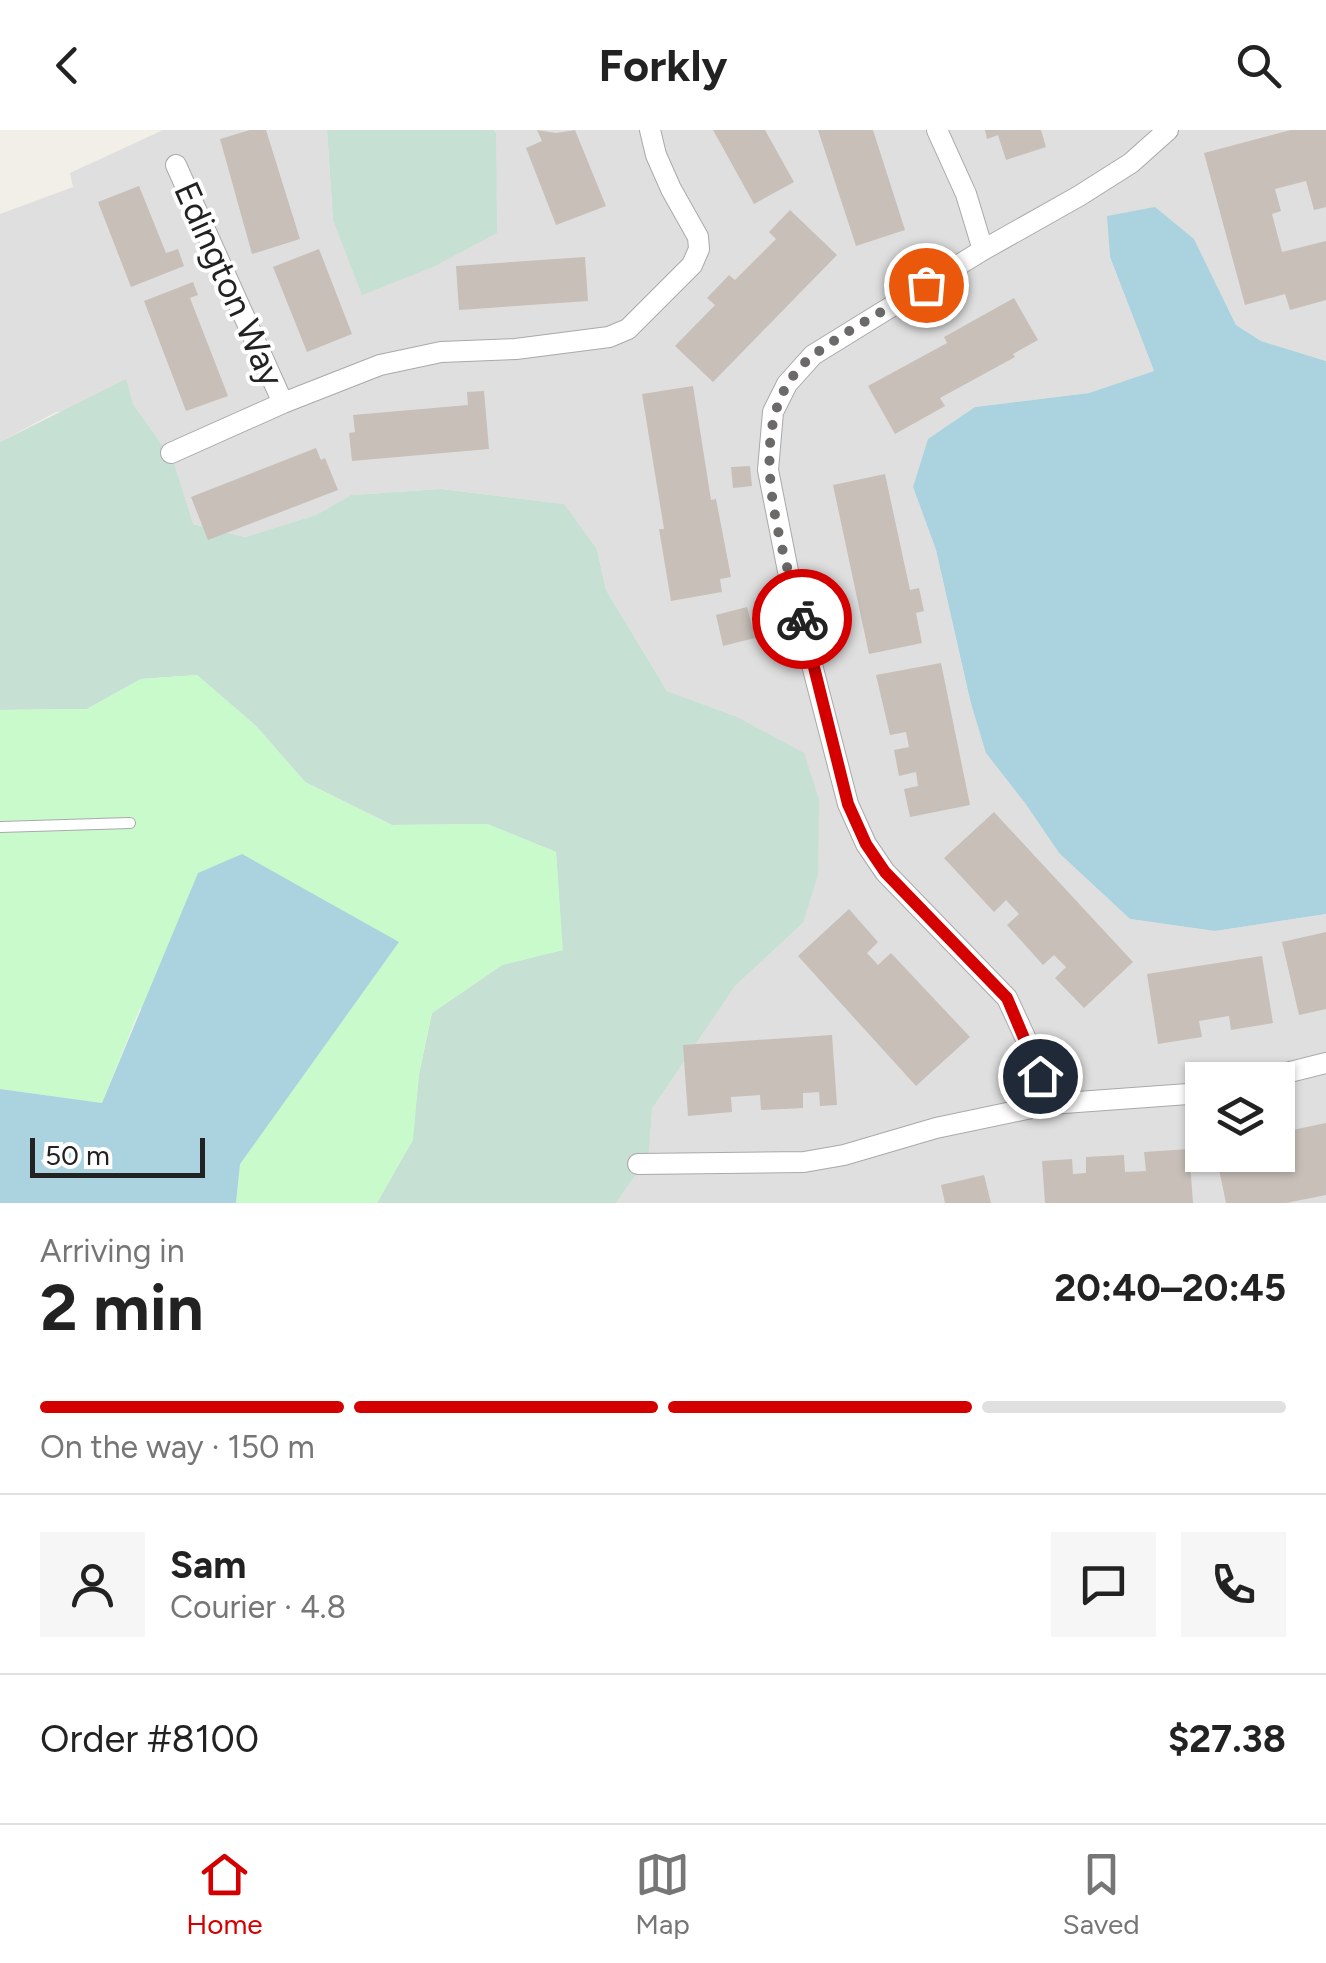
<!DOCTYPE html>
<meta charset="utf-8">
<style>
body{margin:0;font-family:Figtree,sans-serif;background:#f6f6f6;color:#222;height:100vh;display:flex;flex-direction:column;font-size:38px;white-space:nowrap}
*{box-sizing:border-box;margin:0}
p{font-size:32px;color:#767676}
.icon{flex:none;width:55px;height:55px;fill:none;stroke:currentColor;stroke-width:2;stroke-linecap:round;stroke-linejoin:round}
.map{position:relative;height:1073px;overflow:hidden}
.details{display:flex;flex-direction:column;background:#fff;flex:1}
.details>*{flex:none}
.tools{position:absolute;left:1185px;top:932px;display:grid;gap:20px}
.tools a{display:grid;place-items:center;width:110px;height:110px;border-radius:0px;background:#fff;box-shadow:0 2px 8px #0004;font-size:50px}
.scale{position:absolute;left:30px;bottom:25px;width:175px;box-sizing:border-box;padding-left:10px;border:5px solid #222;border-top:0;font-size:28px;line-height:35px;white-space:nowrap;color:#222;-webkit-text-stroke:8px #fff;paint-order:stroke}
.pin{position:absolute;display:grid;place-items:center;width:85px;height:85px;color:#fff;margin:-42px;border:5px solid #fff;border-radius:50%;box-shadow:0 2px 10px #0007}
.courier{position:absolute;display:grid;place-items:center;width:100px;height:100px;margin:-50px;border:8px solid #d40000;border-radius:50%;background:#fff;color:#222;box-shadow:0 2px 12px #0007}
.overview em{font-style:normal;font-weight:700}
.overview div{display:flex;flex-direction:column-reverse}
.overview{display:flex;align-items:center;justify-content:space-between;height:170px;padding:0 40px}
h1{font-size:65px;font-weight:700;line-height:75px}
.bar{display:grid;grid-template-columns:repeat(4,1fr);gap:15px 10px;align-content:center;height:120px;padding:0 40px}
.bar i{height:12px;border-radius:8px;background:#e0e0e0}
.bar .selected{background:#d40000}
.bar p{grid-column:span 4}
.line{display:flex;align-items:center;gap:25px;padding:0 40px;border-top:2px solid #e0e0e0}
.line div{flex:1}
.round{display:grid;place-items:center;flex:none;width:105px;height:105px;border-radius:0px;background:#f6f6f6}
header{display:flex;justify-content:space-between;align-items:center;height:130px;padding:0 40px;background:#fff;font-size:45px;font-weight:700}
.tabs{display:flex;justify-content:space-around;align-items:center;height:140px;border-top:2px solid #e0e0e0;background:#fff;font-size:28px;color:#767676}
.tabs a{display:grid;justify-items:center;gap:5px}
.tabs .selected{color:#d40000}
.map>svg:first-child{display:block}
</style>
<header><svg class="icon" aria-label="back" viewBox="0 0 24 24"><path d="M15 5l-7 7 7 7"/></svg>Forkly<svg class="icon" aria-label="search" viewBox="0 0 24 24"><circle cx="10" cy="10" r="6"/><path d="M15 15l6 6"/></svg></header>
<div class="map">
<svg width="1326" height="1073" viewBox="0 0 1326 1073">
<rect width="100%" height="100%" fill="#f2efe9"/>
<path fill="#e0dfdf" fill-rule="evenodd" d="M 163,0 L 327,0 L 333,90 L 496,3 L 494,0 L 1326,0 L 1326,231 L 1261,211 L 1236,195 L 1194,109 L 1108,86 L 1110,127 L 1154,241 L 1089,263 L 975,277 L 913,357 L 936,420 L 970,571 L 1025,673 L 1059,723 L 1130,789 L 1215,801 L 1326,784 L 1326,1073 L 616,1073 L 649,1026 L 652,979 L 735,856 L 803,793 L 735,586 L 667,561 L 606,460 L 597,419 L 563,374 L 441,359 L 351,365 L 316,385 L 245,407 L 190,393 L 173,330 L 133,274 L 56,282 L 0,312 L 0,84 L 73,57 L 70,43 ZM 1202,950 L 1278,950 L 1278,1025 L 1202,1025 Z"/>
<path fill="#c6e0d4" d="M 327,0 L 494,0 L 496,3 L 497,103 L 433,137 L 362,165 L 333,90 Z
M 126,249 L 133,274 L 173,330 L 193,394 L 245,407 L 316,385 L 351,365 L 441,359 L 564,374 L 597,419 L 606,460 L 667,561 L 735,586 L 804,623 L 819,669 L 818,745 L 803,793 L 735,856 L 652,979 L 649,1026 L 616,1073 L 377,1073 L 412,1010 L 419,944 L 432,883 L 502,835 L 562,820 L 556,722 L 487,694 L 392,695 L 305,652 L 256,596 L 197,545 L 141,549 L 87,579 L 0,580 L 0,312 Z"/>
<path fill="#c8facc" d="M 197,545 L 256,596 L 305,652 L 391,695 L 487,694 L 556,722 L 563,820 L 502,835 L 432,883 L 419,944 L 413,1010 L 377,1073 L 236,1073 L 240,1034 L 140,878 L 102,973 L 0,959 L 0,580 L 87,579 L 141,549 Z"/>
<path fill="#aad3df" d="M 1155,77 L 1194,109 L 1236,195 L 1261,211 L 1326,231 L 1326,784 L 1215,801 L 1130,789 L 1059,723 L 1025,673 L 986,623 L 970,570 L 936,420 L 913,357 L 928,309 L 975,277 L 1089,263 L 1154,241 L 1110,127 L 1107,86 Z
M 242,724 L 399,812 L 240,1034 L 236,1073 L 0,1073 L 0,959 L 102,973 L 198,743 Z"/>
<path fill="#c7bfb8" d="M 250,0 L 266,0 L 300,109 L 252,124 L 220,9 Z
M 537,0 L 556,3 L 575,0 L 606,76 L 556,95 L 526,18 L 542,11 Z
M 713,0 L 765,0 L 794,52 L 754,74 Z
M 818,0 L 873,0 L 905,100 L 856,116 Z
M 985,0 L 1041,0 L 1046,17 L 1006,30 L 998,5 L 987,9 Z
M 1291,0 L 1326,0 L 1326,77 L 1314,80 L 1306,51 L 1275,59 L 1281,81 L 1272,84 L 1282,122 L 1326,111 L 1326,170 L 1290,180 L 1285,164 L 1245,175 L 1204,23 Z
M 139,56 L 166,123 L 178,119 L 184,136 L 131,157 L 98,72 Z
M 790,80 L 837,125 L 713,252 L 675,216 L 715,175 L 707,168 L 729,145 L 735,150 L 776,109 L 769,102 Z
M 319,119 L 352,204 L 307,222 L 273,137 Z
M 585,127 L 588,171 L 459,180 L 456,136 Z
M 193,152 L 198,165 L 190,168 L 228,266 L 186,281 L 144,171 Z
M 1014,168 L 1038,210 L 1013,224 L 1015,227 L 940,268 L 945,276 L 895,304 L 868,256 L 947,213 L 944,207 Z
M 693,256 L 711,370 L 716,369 L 731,447 L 720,449 L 722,462 L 671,471 L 659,399 L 664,399 L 642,264 Z
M 484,261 L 489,319 L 352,331 L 349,303 L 355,302 L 353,285 L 468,275 L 467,262 Z
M 316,318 L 321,330 L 325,328 L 338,360 L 208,410 L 191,367 Z
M 750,336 L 752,356 L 733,358 L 731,337 Z
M 885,344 L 910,460 L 919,458 L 924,481 L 916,483 L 922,513 L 869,524 L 833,355 Z
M 747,477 L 755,508 L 723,516 L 716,485 Z
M 941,533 L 970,675 L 910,687 L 904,659 L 918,656 L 916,642 L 899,646 L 894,620 L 909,617 L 906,602 L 890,605 L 876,545 Z
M 994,682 L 1133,832 L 1084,878 L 1055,848 L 1066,837 L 1054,825 L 1043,835 L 1007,795 L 1019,784 L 1006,770 L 994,782 L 944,728 Z
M 849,779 L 878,812 L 867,823 L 878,835 L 891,823 L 970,907 L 916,956 L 798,826 Z
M 1326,802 L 1326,879 L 1299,885 L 1282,812 Z
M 1262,826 L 1273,893 L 1231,900 L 1229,886 L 1199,891 L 1202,907 L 1158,914 L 1147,844 Z
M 832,905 L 837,975 L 820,976 L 819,962 L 803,963 L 803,978 L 761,980 L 760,965 L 731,967 L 732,982 L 688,986 L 683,915 Z
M 1326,993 L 1326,1065 L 1286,1073 L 1226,1073 L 1216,1025 L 1278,1025 L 1278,1003 Z
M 1189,1019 L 1193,1073 L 1045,1073 L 1042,1031 L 1072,1029 L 1073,1044 L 1086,1043 L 1086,1027 L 1124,1025 L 1125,1042 L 1146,1041 L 1144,1022 Z
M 984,1045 L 991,1073 L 945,1073 L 941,1055 Z"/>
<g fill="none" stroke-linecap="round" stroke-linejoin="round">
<defs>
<path id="lane" d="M 0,697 L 130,693"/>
<path id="street" d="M 937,0 L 966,64 L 983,120
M 176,35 L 283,273
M 171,323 L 283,273 L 380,235 L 441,222 L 516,219 L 609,207 L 628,199 L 692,135 L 699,119 L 698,107 L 671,59 L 656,25 L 650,0
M 1258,950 L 1326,933
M 1050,974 L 1031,920 L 1007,868 L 885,742 L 866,714 L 848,674 L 789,446 L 768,340 L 773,282 L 787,254 L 813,225 L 983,120 L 1079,66 L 1131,33 L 1168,0
M 638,1034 L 804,1032 L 844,1025 L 936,998 L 1050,974 L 1202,963"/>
</defs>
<use href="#lane" stroke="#a9a9a9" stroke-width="12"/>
<use href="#street" stroke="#a9a9a9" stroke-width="22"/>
<use href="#lane" stroke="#fff" stroke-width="10"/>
<use href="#street" stroke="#fff" stroke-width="20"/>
</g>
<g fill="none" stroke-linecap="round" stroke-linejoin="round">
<path stroke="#6b6a68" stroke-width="10" stroke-dasharray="0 18" d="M 802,489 C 779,410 736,283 815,224 C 850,198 890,178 926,155"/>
<path stroke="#d40000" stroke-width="12" d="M 802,489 L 848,674 L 866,714 L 885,742 L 1007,868 L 1040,946"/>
</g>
<g text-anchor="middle" stroke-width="8" stroke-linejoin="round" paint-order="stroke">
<g font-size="35" fill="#222" stroke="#fff">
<text transform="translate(229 154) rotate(66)" y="12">Edington Way</text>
</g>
</g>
</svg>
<div class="tools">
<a><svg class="icon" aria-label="layers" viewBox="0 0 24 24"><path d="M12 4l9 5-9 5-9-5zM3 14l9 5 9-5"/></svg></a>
</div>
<div class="scale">50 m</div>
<div class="pin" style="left:926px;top:155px;background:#ea580c"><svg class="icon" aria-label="bag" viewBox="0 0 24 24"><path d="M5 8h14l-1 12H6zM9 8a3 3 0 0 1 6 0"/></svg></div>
<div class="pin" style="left:1040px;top:946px;background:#1f2937"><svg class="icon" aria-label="home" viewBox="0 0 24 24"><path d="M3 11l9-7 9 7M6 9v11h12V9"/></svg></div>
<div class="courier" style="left:802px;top:489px"><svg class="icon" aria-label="bike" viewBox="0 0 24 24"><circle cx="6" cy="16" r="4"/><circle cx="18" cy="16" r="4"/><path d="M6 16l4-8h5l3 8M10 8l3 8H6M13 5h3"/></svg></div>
</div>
<section class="details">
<div class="overview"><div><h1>2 min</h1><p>Arriving in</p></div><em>20:40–20:45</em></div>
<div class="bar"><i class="selected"></i><i class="selected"></i><i class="selected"></i><i></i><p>On the way · 150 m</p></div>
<div class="line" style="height:180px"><a class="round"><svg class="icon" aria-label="person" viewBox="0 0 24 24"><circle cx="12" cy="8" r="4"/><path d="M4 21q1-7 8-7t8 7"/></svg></a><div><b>Sam</b><p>Courier · 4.8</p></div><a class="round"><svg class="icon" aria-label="chat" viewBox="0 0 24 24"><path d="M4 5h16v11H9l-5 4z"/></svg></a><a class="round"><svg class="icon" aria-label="phone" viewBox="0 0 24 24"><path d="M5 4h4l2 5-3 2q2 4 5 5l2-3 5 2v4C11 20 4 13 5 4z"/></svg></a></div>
<div class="line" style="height:130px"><div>Order #8100</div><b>$27.38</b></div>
</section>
<nav class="tabs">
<a class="selected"><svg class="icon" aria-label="home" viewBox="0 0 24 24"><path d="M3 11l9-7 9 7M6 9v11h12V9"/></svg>Home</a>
<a><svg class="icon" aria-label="map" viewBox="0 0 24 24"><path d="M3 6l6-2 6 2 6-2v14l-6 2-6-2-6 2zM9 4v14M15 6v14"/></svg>Map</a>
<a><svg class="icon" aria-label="saved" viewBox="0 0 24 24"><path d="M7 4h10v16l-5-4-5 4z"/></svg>Saved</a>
</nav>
